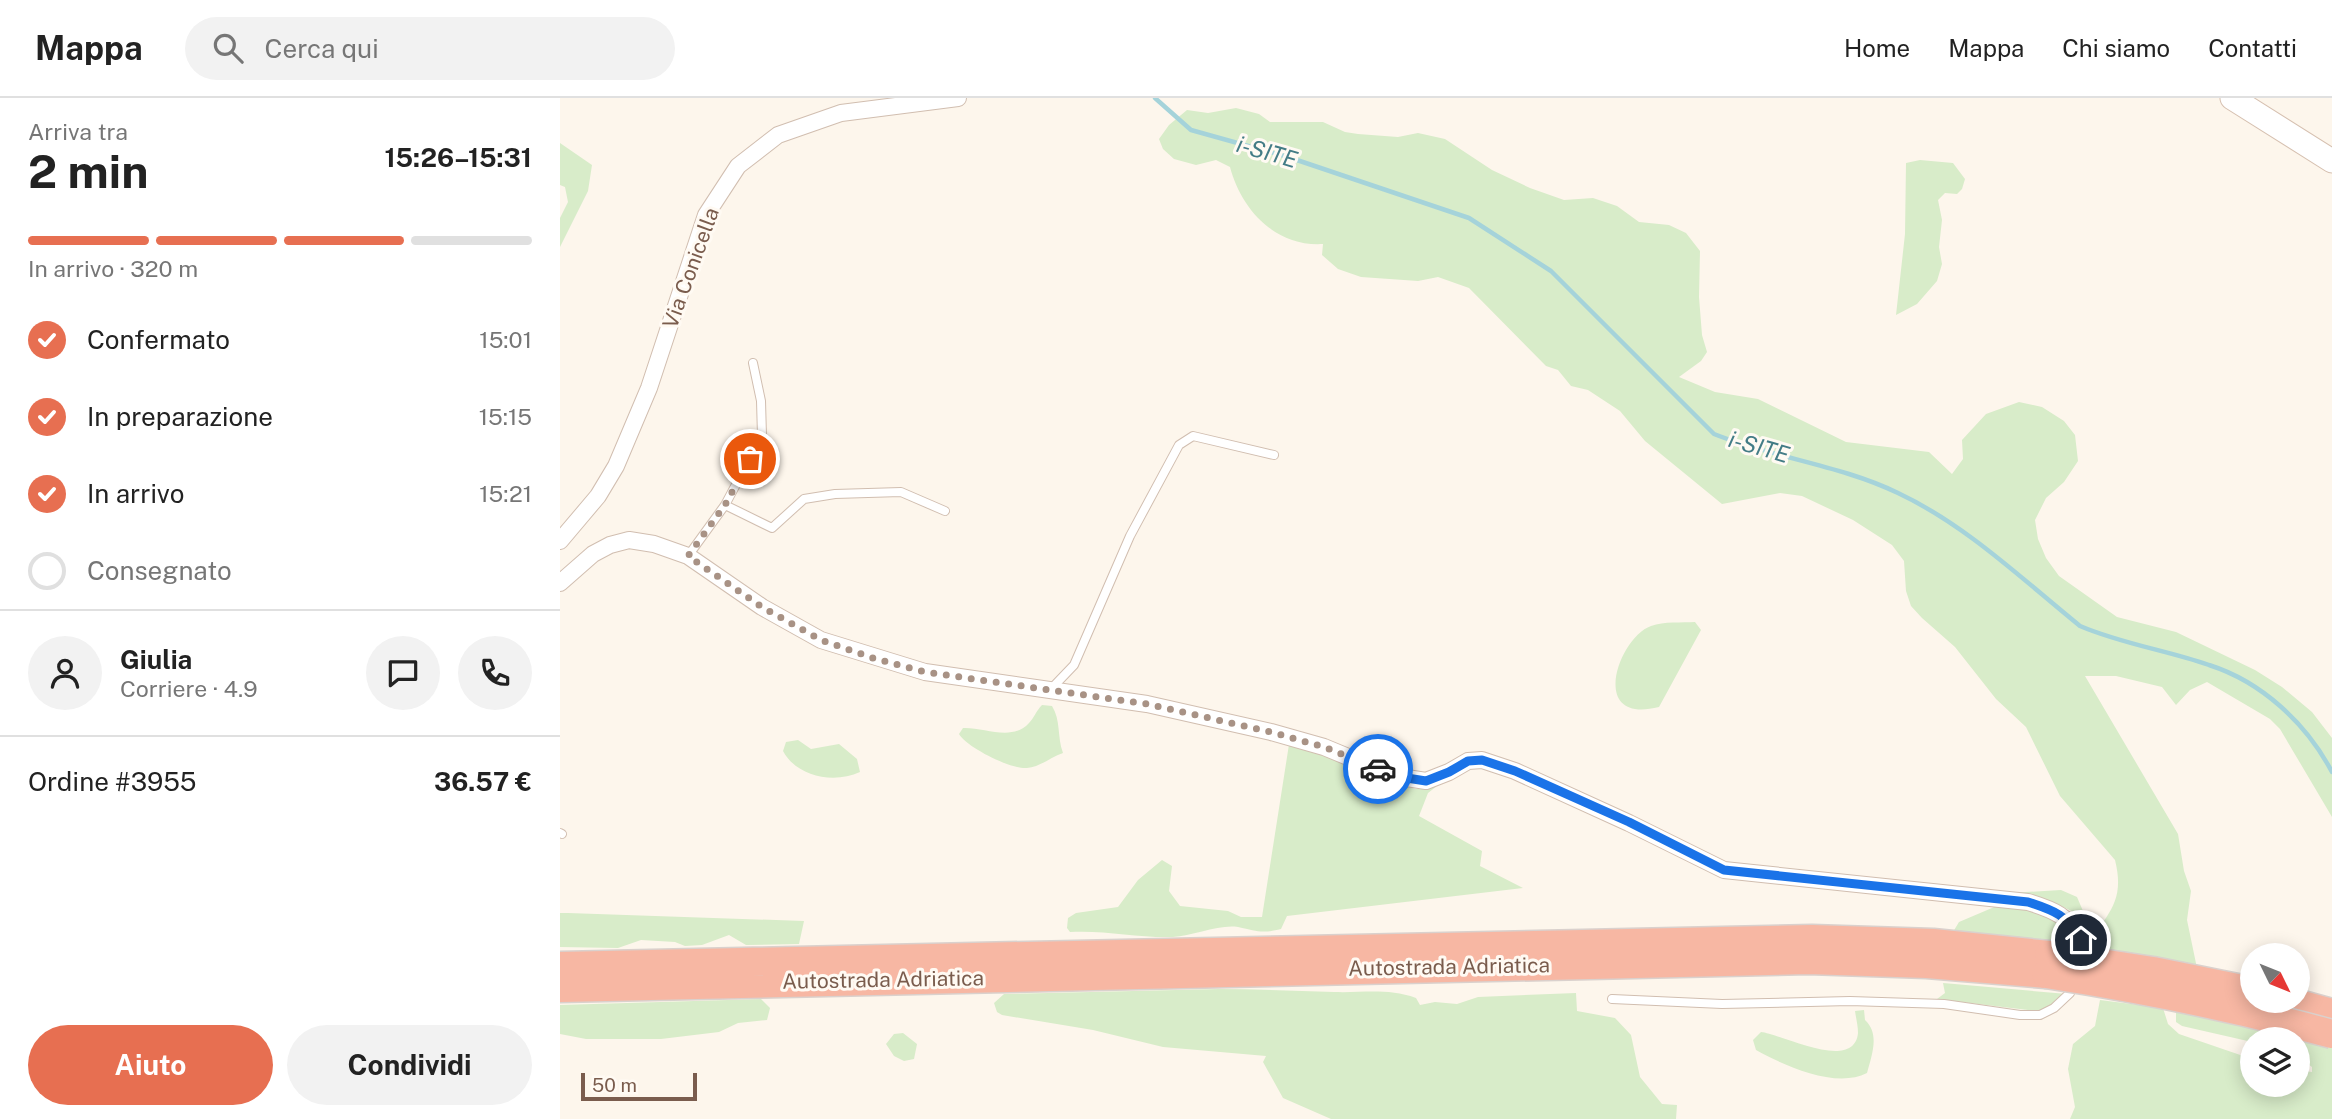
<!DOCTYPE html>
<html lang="it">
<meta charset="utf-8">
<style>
body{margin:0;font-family:"Public Sans",sans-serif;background:#f2f2f2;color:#222;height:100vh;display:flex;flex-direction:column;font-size:26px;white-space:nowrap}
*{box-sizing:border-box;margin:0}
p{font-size:23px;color:#767676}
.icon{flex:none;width:38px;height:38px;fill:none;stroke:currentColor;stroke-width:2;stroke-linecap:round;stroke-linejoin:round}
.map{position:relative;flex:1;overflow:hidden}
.drawer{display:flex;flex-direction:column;background:#fff;width:560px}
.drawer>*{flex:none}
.needle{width:46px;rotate:133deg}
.tools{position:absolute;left:1680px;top:845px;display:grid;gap:14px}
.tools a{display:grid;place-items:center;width:70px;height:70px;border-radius:50%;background:#fff;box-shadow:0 4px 18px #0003;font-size:35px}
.scale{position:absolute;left:21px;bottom:18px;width:116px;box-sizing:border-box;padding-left:7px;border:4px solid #7a5c4d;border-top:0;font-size:19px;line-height:24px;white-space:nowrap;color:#7a5c4d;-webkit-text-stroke:5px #fffaf3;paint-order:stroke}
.pin{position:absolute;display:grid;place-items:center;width:60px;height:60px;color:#fff;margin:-30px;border:4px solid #fff;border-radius:50%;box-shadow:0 2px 7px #0007}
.courier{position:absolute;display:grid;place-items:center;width:70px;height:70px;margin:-35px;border:5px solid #1a73e8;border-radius:50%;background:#fff;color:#222;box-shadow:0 2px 9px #0007}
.summary em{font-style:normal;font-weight:700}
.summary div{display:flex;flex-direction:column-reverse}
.summary{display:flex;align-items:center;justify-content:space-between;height:119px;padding:0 28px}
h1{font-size:46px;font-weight:700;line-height:52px}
.bar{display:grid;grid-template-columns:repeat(4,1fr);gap:10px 7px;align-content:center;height:84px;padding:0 28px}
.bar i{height:9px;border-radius:5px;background:#e0e0e0}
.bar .selected{background:#e76f51}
.bar p{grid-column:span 4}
.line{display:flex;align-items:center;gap:18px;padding:0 28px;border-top:2px solid #e0e0e0}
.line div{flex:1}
.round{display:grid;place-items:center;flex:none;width:74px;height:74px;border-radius:37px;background:#f2f2f2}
ol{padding:0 28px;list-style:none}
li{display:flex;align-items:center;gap:21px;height:77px}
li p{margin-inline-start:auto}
li .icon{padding:7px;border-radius:50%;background:#e76f51;color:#fff;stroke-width:4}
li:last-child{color:#767676}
li i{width:38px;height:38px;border:4px solid #e0e0e0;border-radius:50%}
.primary-button{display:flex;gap:14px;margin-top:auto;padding:14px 28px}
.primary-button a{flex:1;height:80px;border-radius:42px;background:#e76f51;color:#fff;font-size:28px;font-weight:700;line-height:80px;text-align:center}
.primary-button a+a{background:#f2f2f2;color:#222}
header{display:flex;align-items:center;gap:42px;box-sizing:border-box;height:98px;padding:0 35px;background:#fff;border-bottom:2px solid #e0e0e0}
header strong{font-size:33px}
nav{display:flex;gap:38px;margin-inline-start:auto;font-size:24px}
.search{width:490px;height:63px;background:#f2f2f2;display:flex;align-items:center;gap:18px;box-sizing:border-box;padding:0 24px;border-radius:38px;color:#767676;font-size:26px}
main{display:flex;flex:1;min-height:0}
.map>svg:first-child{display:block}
</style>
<header>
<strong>Mappa</strong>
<div class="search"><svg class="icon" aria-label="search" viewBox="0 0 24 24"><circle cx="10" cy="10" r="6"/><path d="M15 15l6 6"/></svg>Cerca qui</div>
<nav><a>Home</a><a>Mappa</a><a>Chi siamo</a><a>Contatti</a></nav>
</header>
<main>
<section class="drawer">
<div class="summary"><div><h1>2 min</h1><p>Arriva tra</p></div><em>15:26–15:31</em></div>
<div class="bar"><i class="selected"></i><i class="selected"></i><i class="selected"></i><i></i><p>In arrivo · 320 m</p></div>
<ol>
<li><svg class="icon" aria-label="check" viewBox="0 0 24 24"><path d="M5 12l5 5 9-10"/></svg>Confermato<p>15:01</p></li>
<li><svg class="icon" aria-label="check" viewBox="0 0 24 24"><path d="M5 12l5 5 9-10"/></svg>In preparazione<p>15:15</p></li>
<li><svg class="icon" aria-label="check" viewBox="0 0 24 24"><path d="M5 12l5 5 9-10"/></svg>In arrivo<p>15:21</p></li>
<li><i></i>Consegnato</li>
</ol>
<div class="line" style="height:126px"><a class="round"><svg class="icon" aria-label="person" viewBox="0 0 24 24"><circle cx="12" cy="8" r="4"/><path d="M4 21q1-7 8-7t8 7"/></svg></a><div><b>Giulia</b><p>Corriere · 4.9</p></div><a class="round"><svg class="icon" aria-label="chat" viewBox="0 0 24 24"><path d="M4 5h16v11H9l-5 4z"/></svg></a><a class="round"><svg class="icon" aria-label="phone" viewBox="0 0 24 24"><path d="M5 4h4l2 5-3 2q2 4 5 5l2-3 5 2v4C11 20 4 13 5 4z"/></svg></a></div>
<div class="line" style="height:91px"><div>Ordine #3955</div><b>36.57 €</b></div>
<div class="primary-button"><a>Aiuto</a><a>Condividi</a></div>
</section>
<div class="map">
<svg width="1772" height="1021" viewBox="0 0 1772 1021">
<rect width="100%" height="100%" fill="#fdf6ec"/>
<path fill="#d8ecc9" d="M 676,10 L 699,16 L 710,24 L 763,24 L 785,34 L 798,36 L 838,39 L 858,35 L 885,41 L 932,72 L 970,90 L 1004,102 L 1033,100 L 1057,108 L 1079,124 L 1109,127 L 1126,135 L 1140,153 L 1139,199 L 1142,237 L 1147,254 L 1141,263 L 1119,279 L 1155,294 L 1198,301 L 1286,344 L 1369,354 L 1392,376 L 1403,361 L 1402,342 L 1426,316 L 1459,304 L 1482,309 L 1504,323 L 1515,337 L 1518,363 L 1504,384 L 1486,400 L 1475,422 L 1478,441 L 1486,460 L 1499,478 L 1557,519 L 1616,534 L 1695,572 L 1722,589 L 1752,614 L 1772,640 L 1772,719 L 1720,631 L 1710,621 L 1647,584 L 1630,592 L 1616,607 L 1602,589 L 1556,578 L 1525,578 L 1618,736 L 1624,773 L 1631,793 L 1627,822 L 1638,875 L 1525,856 C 1541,817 1567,810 1555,762 L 1500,698 L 1466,629 L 1436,601 L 1395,549 L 1362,520 L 1351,508 L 1346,493 L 1344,463 L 1332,447 L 1293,422 L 1242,398 L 1220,395 L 1162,406 L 1085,343 L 1060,313 L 1028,292 L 1011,288 L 998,272 L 986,268 L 909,190 L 878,179 L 858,183 L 801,179 L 778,171 L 762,157 L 763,146 C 715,149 681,111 670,69 L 656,62 L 636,67 L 614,61 L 603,51 L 599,41 L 609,27 L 627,12 L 648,15 Z
M 0,45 L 32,67 L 28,93 L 0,149 L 0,120 L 8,104 L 5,89 L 0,87 Z
M 1360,62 L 1393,65 L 1405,81 L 1402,91 L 1397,96 L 1385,95 L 1378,102 L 1382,122 L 1379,149 L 1382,166 L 1377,183 L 1357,206 L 1336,217 L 1345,136 L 1346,65 Z
M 1135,524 L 1141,532 L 1099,609 C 1027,627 1059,539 1091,528 C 1104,523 1122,525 1135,524 Z
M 482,607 L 492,608 C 501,622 497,639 503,655 C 491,659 480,669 467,670 C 452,672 406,649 399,636 L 403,630 C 424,629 452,644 469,625 C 474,620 476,613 482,607 Z
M 730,640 L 837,686 L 856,691 L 877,688 L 868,695 L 859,718 L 922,753 L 920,768 L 963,790 L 727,818 L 721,831 C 701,836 697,833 678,829 C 660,826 632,838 613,839 C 578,840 545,832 510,834 L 507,830 L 508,820 L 516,815 L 558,809 L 578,782 L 602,762 L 612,768 L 609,793 L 620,808 L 668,813 L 681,819 L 702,819 Z
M 238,642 L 251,651 L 279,646 L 297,661 L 300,674 C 274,686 237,679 223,653 L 226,644 Z
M 1501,792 L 1517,799 L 1526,820 L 1495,805 L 1441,800 L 1449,795 Z
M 1439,807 C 1476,811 1499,811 1509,851 L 1393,834 L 1399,824 Z
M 0,815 L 8,815 L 244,823 L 239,846 L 186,847 L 169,837 L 142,847 L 125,848 L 115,844 L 81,842 L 58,850 L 0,849 Z
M 1383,885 L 1507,896 L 1495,908 L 1477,913 L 1377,901 L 1385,895 Z
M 659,891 C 697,891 736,893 774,894 C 803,895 828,890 856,900 L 860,907 L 875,904 L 897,906 L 918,899 L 1016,895 L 1017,913 L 1055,920 L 1071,937 L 1080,979 L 1102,1006 L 1117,1007 L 1116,1021 L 771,1021 L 723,1000 L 703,964 L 706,958 L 603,949 L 533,932 L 442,917 L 437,914 L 434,905 L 444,896 Z
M 201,901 L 210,910 L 207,922 L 178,925 L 159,934 L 101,941 L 26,941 L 0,936 L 0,907 Z
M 1540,902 L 1603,910 L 1608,926 L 1619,936 L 1692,961 L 1692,987 L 1738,987 L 1738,972 L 1752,974 L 1752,969 L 1738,959 L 1738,942 L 1692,942 L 1692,944 L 1622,928 L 1616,924 L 1616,914 L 1682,927 L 1772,950 L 1772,1021 L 1510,1021 L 1515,1009 L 1508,971 L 1513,946 L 1535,928 Z
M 1304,912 L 1305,922 C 1320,936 1312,956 1307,975 C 1276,991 1225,968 1196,952 L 1193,942 L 1201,934 C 1221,936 1294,975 1298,935 C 1298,928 1296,920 1295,913 Z
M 343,935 L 357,946 L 354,961 L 344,963 L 334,958 L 326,946 L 334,936 Z"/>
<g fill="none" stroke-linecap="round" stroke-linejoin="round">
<path stroke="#a5d3da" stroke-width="4.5" d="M 595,0 L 631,32 L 728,59 L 909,120 L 991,173 L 1154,336 C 1214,360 1280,367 1338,395 C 1406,427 1462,481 1520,528 C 1562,546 1606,552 1649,567 C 1702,584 1746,625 1772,674"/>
<defs>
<path id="lane" d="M 165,407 L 212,430 L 244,401 L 275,396 L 341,394 L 385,413
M 128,458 L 165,407 L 202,338 L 201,303 L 193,265
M 491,591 L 514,567 L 570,438 L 619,347 L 633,338 L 714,357
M 0,735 L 2,736
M 1052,901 L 1162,906 L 1290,903 L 1384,906 L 1460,917 L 1480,917 L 1494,910 L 1510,895"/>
<path id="street" d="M 0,443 L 38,398 L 56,368 L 89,290 L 146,117 L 178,68 L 218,37 L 281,15 L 398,0
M 0,485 L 33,456 L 50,447 L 69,442 L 94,446 L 128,458 L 202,509 L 261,542 L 365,574 L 587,606 L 711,634 L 764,649 L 834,678 L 866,683 L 889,674 L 908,663 L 922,662 L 955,673 L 1069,725 L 1164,772 L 1468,804 C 1494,812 1509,818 1521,842"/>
<path id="secondary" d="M 1672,0 L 1772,63"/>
<path id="highway" d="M 0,868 L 1252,841 L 1373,845 L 1489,857
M 0,890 L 1248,862 L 1367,866 L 1486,876
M 1728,903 L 1772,915"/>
</defs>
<use href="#lane" stroke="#d1beb0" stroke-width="10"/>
<use href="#street" stroke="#d1beb0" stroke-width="18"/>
<use href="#secondary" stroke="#d6c0b0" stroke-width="25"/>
<use href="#highway" stroke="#dad1cd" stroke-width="31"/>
<use href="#lane" stroke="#fff" stroke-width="8"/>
<use href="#street" stroke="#fff" stroke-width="16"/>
<use href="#secondary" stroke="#fff" stroke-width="23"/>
<use href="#highway" stroke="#f7b7a3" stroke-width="28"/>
<defs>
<path id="highway-bridge" d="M 1489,857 L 1593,873 L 1692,893
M 1486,876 C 1583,891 1677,910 1772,936"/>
</defs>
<use href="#highway-bridge" stroke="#dad1cd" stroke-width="31" stroke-linecap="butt"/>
<use href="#highway-bridge" stroke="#f7b7a3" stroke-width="28"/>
</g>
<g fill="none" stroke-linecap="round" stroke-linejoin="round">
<path stroke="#a89285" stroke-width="7" stroke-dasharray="0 12.6" d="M 190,361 L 165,407 L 128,458 L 202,509 L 261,542 L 316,561 L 365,574 L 587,606 L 711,634 L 764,649 L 818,671"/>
<path stroke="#1a73e8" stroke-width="9" d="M 818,671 L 834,678 L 866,683 L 889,674 L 908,663 L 922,662 L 955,673 L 1069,724 L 1164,772 L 1468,804 C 1493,812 1509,818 1521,842"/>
</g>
<g text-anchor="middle" stroke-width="6" stroke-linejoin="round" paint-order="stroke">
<g font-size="21" fill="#7a5c4d" stroke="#fffaf3">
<text transform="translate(131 170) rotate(-70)" y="7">Via Conicella</text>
<text transform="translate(889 869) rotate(-1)" y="7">Autostrada Adriatica</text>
<text transform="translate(323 882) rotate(-1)" y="7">Autostrada Adriatica</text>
</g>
<g font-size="23" font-style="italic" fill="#437c86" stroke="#fffaf3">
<text transform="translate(707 54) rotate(16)" y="8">i-SITE</text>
<text transform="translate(1199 349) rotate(16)" y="8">i-SITE</text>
</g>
</g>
</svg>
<div class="tools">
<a><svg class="needle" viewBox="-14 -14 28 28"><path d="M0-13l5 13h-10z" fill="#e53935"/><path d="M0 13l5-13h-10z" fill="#767676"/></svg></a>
<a><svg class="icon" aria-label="layers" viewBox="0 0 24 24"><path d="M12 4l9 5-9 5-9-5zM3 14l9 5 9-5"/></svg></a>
</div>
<div class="scale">50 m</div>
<div class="pin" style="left:190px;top:361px;background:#ea580c"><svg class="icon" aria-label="bag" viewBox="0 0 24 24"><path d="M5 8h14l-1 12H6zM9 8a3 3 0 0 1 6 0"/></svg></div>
<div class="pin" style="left:1521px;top:842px;background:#1f2937"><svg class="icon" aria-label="home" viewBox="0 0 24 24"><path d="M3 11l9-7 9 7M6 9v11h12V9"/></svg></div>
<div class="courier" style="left:818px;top:671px"><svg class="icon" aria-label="car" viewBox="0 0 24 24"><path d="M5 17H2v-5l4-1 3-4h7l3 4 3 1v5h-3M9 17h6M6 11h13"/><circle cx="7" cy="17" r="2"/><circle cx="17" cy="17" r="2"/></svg></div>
</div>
</main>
